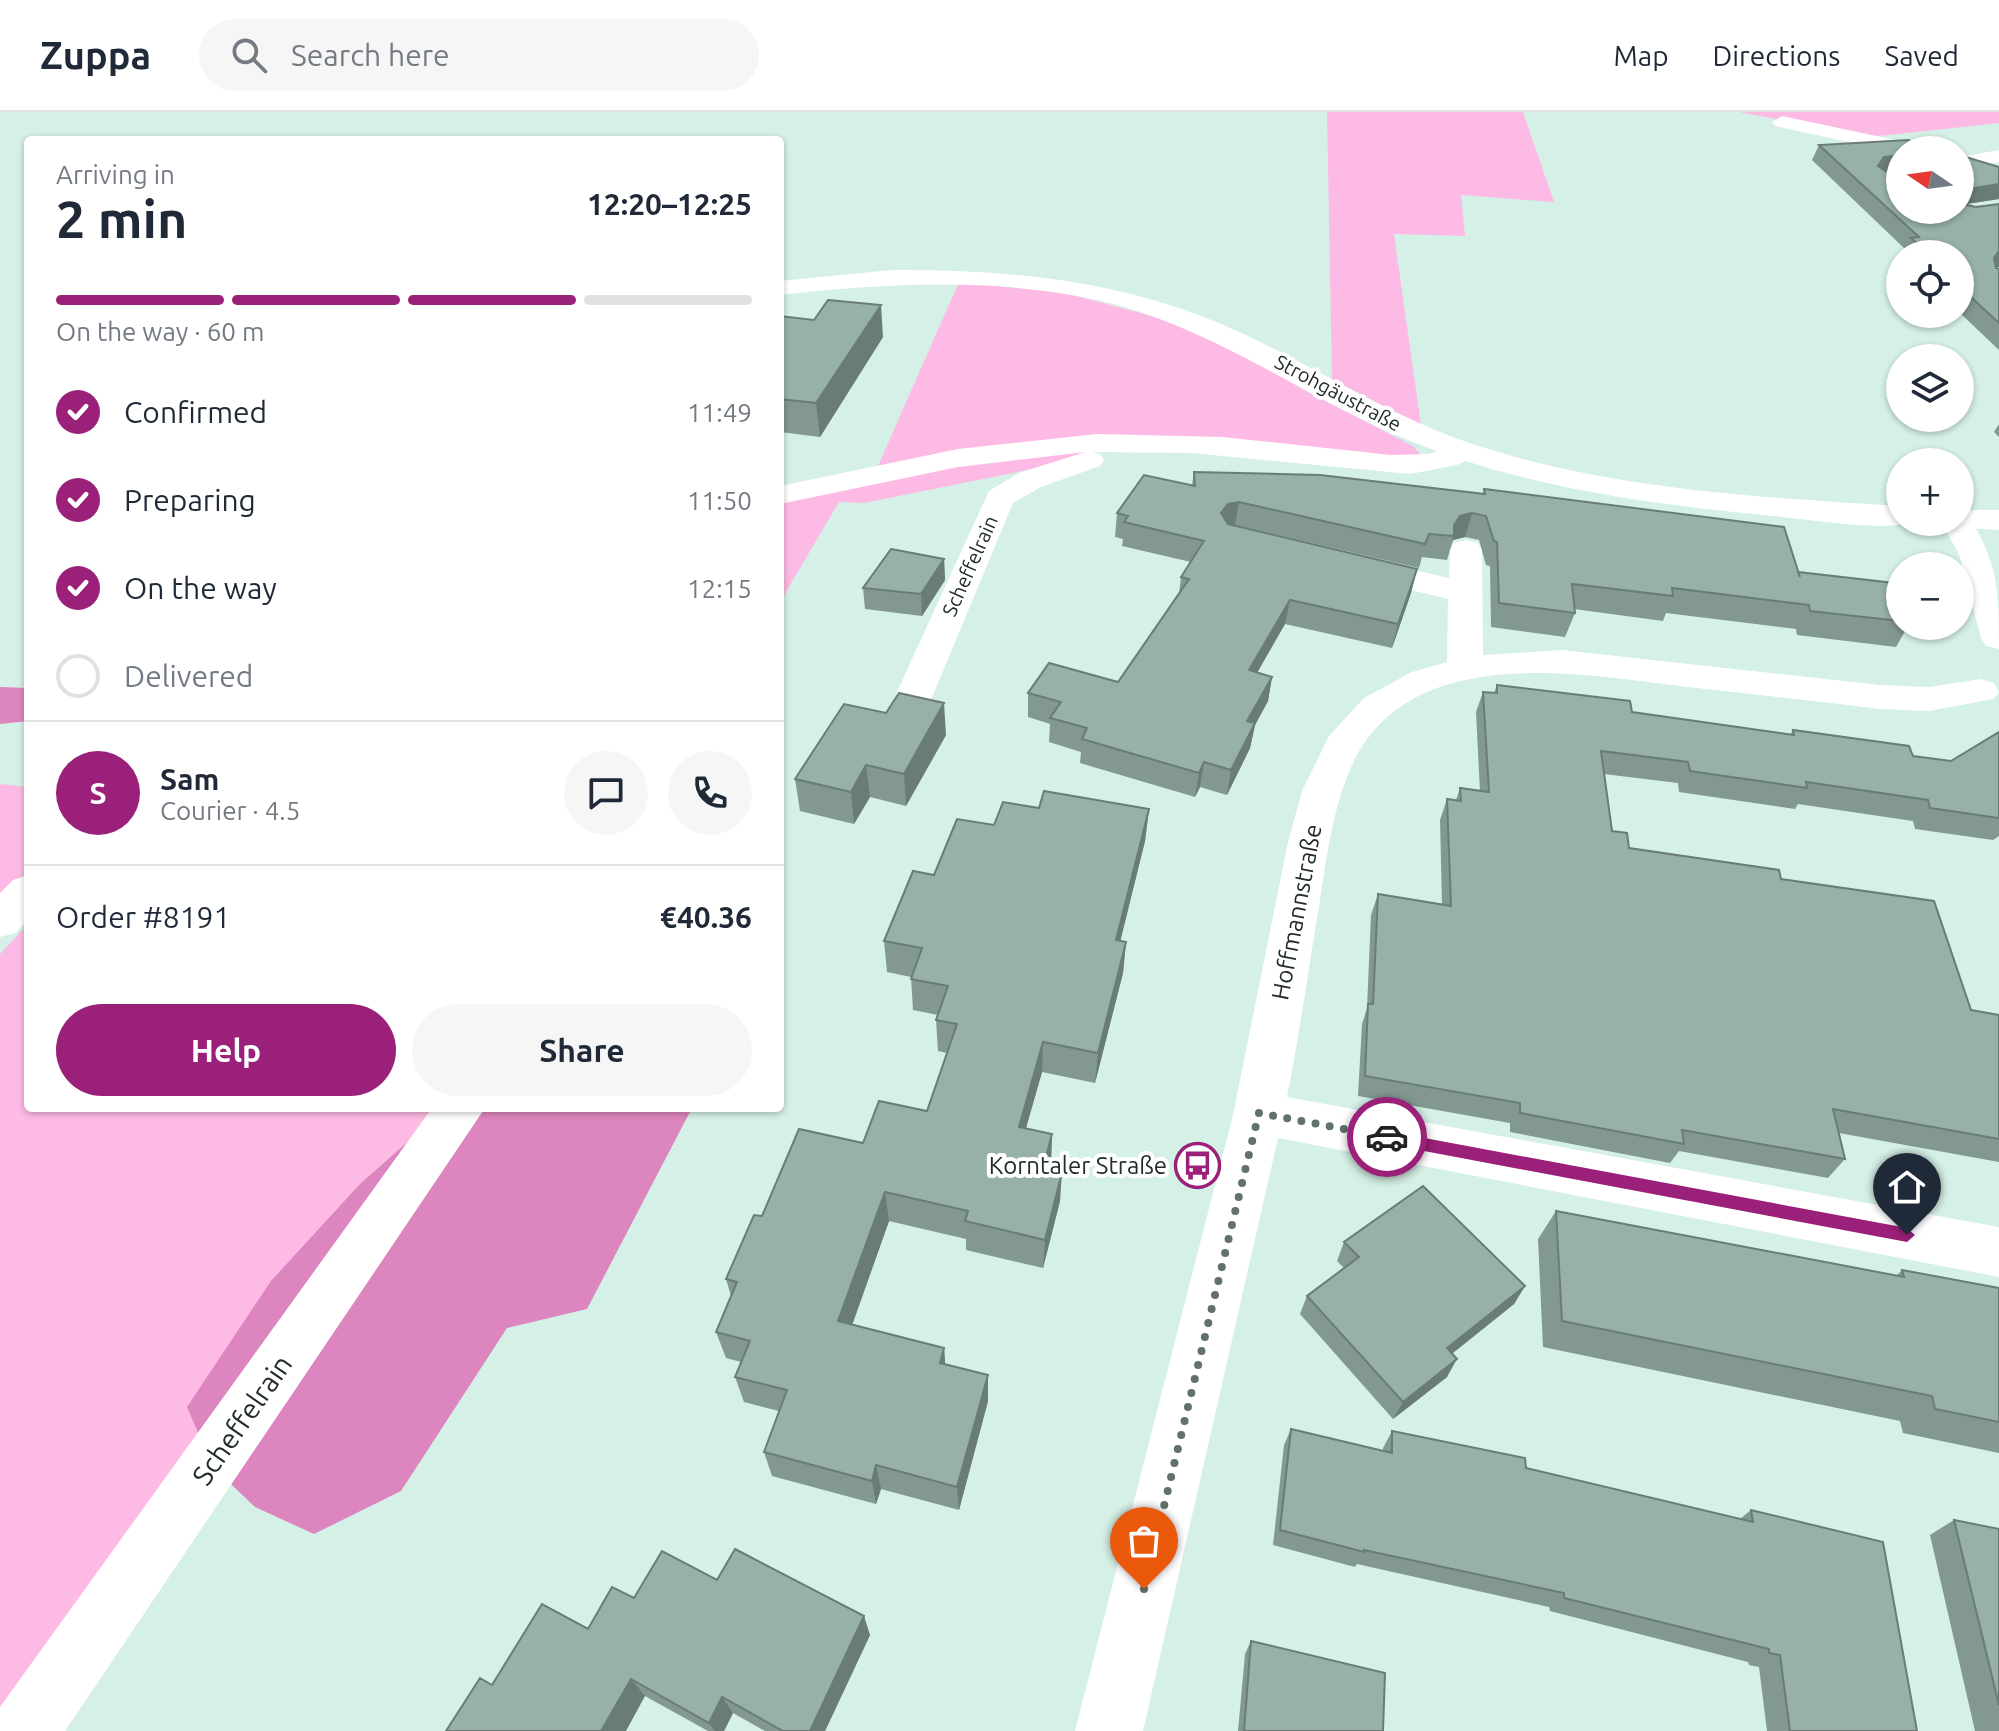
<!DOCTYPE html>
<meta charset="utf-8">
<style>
body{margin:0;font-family:Ubuntu,sans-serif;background:#f6f6f7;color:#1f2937;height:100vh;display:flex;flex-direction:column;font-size:30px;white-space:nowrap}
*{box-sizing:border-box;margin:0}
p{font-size:26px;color:#747a83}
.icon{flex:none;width:44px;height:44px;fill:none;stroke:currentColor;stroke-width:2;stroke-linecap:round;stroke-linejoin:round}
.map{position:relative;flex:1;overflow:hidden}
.sheet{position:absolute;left:24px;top:24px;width:760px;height:976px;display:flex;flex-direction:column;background:#fff;border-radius:8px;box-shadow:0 2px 6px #0004}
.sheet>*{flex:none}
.needle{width:52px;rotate:283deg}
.controls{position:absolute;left:1886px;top:24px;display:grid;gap:16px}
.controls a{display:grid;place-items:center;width:88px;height:88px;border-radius:50%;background:#fff;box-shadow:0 2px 6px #0004;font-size:40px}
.pin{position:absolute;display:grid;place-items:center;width:68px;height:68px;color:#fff;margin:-82px -34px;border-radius:50% 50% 50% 0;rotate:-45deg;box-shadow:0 0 8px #0007}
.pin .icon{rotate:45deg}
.courier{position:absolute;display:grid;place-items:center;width:80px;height:80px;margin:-40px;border:6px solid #9a2079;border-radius:50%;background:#fff;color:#222;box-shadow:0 2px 10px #0007}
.head em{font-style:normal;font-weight:700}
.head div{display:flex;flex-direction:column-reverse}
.head{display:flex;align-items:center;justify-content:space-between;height:136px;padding:0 32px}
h1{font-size:52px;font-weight:700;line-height:60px}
.bar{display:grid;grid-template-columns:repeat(4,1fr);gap:12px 8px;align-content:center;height:96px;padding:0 32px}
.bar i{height:10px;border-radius:6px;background:#e0e1e3}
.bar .active{background:#9a2079}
.bar p{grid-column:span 4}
.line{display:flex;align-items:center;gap:20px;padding:0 32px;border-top:2px solid #e0e1e3}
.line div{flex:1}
.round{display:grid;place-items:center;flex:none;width:84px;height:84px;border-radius:42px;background:#f6f6f7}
ol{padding:0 32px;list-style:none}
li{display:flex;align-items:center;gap:24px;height:88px}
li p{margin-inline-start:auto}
li .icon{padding:8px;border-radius:50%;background:#9a2079;color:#fff;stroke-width:4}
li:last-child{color:#747a83}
li i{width:44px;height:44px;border:4px solid #e0e1e3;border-radius:50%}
.cta{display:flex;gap:16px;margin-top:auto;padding:16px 32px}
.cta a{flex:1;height:92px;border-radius:48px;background:#9a2079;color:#fff;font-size:32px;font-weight:700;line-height:92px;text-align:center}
.cta a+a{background:#f6f6f7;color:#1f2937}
header{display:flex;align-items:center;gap:48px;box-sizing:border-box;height:112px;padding:0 40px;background:#fff;border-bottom:2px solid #e0e1e3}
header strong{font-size:38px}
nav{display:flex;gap:44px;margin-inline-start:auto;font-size:28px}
.search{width:560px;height:72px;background:#f6f6f7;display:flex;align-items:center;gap:20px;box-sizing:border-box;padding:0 28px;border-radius:44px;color:#747a83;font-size:30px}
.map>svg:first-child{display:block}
</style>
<header>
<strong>Zuppa</strong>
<div class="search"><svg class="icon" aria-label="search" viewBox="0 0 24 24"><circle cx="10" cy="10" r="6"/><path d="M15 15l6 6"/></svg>Search here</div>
<nav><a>Map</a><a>Directions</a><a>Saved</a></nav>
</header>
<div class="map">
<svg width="1999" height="1619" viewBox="0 0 1999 1619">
<rect width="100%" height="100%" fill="#d5f0e6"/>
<path fill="#fdbae4" d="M 1327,0 L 1523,0 L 1554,90 L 1461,83 L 1465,124 L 1394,122 L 1421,313 L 1332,268 Z
M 1739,0 L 1999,0 L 1999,11 L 1870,25 Z
M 959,170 L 1065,181 L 1182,212 L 1244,240 L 1302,277 L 1413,334 L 1421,343 L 1406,347 L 1158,327 L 878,354 Z
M 1091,338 L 1072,349 L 864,391 L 839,390 L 780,490 L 780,391 L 982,345 Z
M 0,672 L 28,675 L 28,764 L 0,793 Z
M 28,812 L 28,996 L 446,996 L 213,1355 L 26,1619 L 0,1619 L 0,842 Z"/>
<path fill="#dc85be" d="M 0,575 L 28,576 L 28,609 L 0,612 Z
M 446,996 L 692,996 L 587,1197 L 507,1216 L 401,1379 L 314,1422 L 255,1395 L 213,1355 L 187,1295 L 271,1169 L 360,1072 Z"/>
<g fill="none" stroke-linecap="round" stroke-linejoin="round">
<path fill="#fff" fill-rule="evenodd" d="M 1782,4 L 1914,32 L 1924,38 L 1900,38 L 1900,41 L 1775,14 L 1772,10 Z
M 1999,38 L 1999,50 L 1960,57 L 1960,45 Z
M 1097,322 L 1222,325 L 1391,343 L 1429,342 L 1463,330 L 1474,333 L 1478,339 L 1474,345 L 1457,353 L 1410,362 L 1191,341 L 1092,340 L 1100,342 L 1104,348 L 1100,354 L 1041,375 L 1013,391 L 928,595 L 922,603 L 909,607 L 896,603 L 890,595 L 989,379 L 1019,361 L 1085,340 L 958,355 L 780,392 L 780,374 L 958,337 Z
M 1960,401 L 1968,403 C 1999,453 1999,479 1999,537 L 1986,534 L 1981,526 L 1959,442 L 1941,410 L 1960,410 Z
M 1466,428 L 1478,431 L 1482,438 L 1483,543 L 1562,538 L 1880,573 L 1929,575 L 1981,567 L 1994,571 L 1999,580 L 1994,587 L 1929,599 L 1880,597 C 1816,589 1752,582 1687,575 C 1579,562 1410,529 1352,653 C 1333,695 1327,743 1320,788 C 1309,854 1300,920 1287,985 L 1999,1115 L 1999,1165 L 1278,1026 L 1143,1619 L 1075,1619 L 1233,1003 L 1288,730 L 1302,679 L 1329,624 L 1364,586 L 1412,560 L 1447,550 L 1448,487 L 1345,462 L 1340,455 L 1345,448 L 1357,445 L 1449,466 L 1450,438 L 1454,431 Z
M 432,996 L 485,996 L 65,1619 L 0,1619 L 0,1595 Z"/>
<path fill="#fff" fill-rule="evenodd" d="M 892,158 C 1010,157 1127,169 1235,218 C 1315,254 1387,303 1470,331 C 1606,377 1757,385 1900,394 L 1900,410 L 1912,410 C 1885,420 1806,407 1774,404 C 1646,392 1514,374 1396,323 C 1299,281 1221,222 1117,193 C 1008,164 891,171 780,183 L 780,169 Z
M 1960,398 L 1999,398 L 1999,418 L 1949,415 L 1945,410 L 1960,410 Z
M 28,763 L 28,807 L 16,821 L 0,825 L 0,781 L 13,768 Z"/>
</g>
<path fill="#829890" d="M 1819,33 L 1900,43 L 1900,58 L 1886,60 L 1891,63 L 1999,55 L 1999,87 L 1966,92 L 1976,95 L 1999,92 L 1999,155 L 1996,155 L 1999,157 L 1999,238 L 1960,201 L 1960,142 L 1903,142 L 1905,137 L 1812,48 Z
M 780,204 L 883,225 L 820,325 L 780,320 Z
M 1999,312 L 1999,325 L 1994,320 Z
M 1194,360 L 1483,382 L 1484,377 L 1798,460 L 1900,485 L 1900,514 L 1908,514 L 1896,535 L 1797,523 L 1796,517 L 1666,501 L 1663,509 L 1574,497 L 1575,501 L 1565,525 L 1491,515 L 1490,454 L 1486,453 L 1479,428 L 1465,425 L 1453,428 L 1447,448 L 1422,445 L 1419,456 L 1235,413 L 1234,414 L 1417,457 L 1411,481 L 1392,536 L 1285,512 L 1257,560 L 1272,565 L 1268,589 L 1255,613 L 1250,636 L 1227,683 L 1200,675 L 1195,685 L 1080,651 L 1081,640 L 1049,630 L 1050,612 L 1028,605 L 1028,581 L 1118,570 L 1179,482 L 1181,465 L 1191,450 L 1122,434 L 1123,427 L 1115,425 L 1117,401 L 1192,373 Z
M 944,447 L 945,468 L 922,504 L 865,497 L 863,476 Z
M 1497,573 L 1632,600 L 1790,623 L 1793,618 L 1913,644 L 1951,649 L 1999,620 L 1999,724 L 1993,728 L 1915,717 L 1913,709 L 1798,692 L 1795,697 L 1679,680 L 1678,671 L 1604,662 L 1612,719 L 1629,736 L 1781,767 L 1971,898 L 1999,903 L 1999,1050 L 1839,1021 L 1845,1047 L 1828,1066 L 1679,1039 L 1670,1051 L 1510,1020 L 1510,1011 L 1358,984 L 1362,912 L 1367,896 L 1371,803 L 1378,782 L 1442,792 L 1440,708 L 1447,687 L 1456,688 L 1460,676 L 1480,679 L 1476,600 L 1483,580 L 1494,581 Z
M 946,623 L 906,694 L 870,685 L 854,712 L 800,699 L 795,667 Z
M 1039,696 L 1149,697 L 1145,729 L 1120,828 L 1126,830 L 1123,861 L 1095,971 L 1042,960 L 1026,1016 L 1052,1022 L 1051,1051 L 1049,1057 L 1060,1089 L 1043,1156 L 966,1138 L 966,1127 L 889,1109 L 852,1213 L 944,1236 L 945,1252 L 988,1263 L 988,1289 L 959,1398 L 881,1377 L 876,1392 L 772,1364 L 764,1340 L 779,1299 L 744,1290 L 735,1265 L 741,1250 L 726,1246 L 716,1220 L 731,1184 L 726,1167 L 762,1104 L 863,1031 L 927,999 L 947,941 L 938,939 L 936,908 L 938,903 L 913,898 L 911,865 L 887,860 L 884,829 L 934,763 L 994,713 Z
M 1556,1099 L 1896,1164 L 1902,1158 L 1999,1176 L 1999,1341 L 1903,1321 L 1900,1309 L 1543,1235 L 1538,1127 Z
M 1344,1130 L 1525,1174 L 1514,1192 L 1452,1242 L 1447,1265 L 1393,1307 L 1300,1202 L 1307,1184 L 1344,1156 L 1337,1149 Z
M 1291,1317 L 1383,1339 L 1383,1336 L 1392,1319 L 1526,1356 L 1740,1407 L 1751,1398 L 1917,1619 L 1767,1619 L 1759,1555 L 1749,1553 L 1748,1550 L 1550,1499 L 1549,1495 L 1357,1452 L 1355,1455 L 1273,1433 L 1284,1333 Z
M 1954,1408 L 1999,1417 L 1999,1619 L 1975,1619 L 1930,1423 Z
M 717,1468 L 870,1523 L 825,1619 L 765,1619 L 733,1601 L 724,1619 L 708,1619 L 645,1584 L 492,1573 L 588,1517 L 634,1486 Z
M 1251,1529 L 1383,1619 L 1238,1619 L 1245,1542 Z"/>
<path fill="#6a7c76" d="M 1900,43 L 1900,58 L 1876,61 L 1878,54 L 1884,45 Z
M 1999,72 L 1999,87 L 1960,93 L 1960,87 L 1968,77 Z
M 1999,139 L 1999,155 L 1989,156 L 1994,146 Z
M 881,193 L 883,225 L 820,325 L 816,291 Z
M 1239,390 L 1235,413 L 1224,416 L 1221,401 L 1228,392 Z
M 1472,401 L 1465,425 L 1453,428 L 1452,430 L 1454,413 L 1460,404 Z
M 944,447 L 945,468 L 922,504 L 921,482 Z
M 1417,457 L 1411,481 L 1392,536 L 1398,512 Z
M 1290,488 L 1285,512 L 1245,582 L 1249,558 Z
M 1272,565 L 1268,589 L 1255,613 L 1250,636 L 1227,683 L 1231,658 L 1247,609 Z
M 944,591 L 946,623 L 906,694 L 904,662 Z
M 1204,650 L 1200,675 L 1195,685 L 1199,661 Z
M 866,653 L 870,685 L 854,712 L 851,680 Z
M 1149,697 L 1145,729 L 1113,859 L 1116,828 Z
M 1126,830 L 1123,861 L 1095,971 L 1098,941 Z
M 1043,930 L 1042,960 L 1018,1044 L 1019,1015 Z
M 1052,1022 L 1051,1051 L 1042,1085 L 1043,1056 Z
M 1062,1060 L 1060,1089 L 1043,1156 L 1045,1128 Z
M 885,1080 L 889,1109 L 844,1236 L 838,1209 Z
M 1525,1174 L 1514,1192 L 1436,1254 L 1447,1236 Z
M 944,1236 L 946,1262 L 940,1251 Z
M 1457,1247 L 1447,1265 L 1393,1307 L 1403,1290 Z
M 988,1263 L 988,1289 L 959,1398 L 957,1375 Z
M 876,1353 L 881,1377 L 876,1392 L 872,1369 Z
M 864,1504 L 870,1523 L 825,1619 L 810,1619 Z
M 631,1567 L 645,1584 L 626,1619 L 601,1619 Z
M 722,1585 L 733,1601 L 724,1619 L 715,1619 L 709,1611 Z"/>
<path fill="#97b1a8" stroke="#6a7c76" stroke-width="2" d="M 1908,28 L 1929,38 L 1900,38 L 1900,43 L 1884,45 L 1878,54 L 1891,63 L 1900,61 L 1900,98 L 1960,98 L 1960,46 L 1966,45 L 1999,55 L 1999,72 L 1968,77 L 1961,85 L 1967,93 L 1976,95 L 1999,92 L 1999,139 L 1994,146 L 1996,156 L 1999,157 L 1999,211 L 1960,175 L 1960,142 L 1929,142 L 1911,126 L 1919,125 L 1819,33 Z
M 828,188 L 881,193 L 816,291 L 780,287 L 780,204 L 814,208 Z
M 1194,360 L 1320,363 L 1485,382 L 1484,377 L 1784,415 L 1800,465 L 1798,460 L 1894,471 L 1900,485 L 1900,509 L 1810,499 L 1809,493 L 1672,476 L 1673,484 L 1572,472 L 1575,501 L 1499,491 L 1497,430 L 1494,429 L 1486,404 L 1472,401 L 1460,404 L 1454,413 L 1454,424 L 1429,422 L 1425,432 L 1239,390 L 1228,392 L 1221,401 L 1228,412 L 1417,457 L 1398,512 L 1290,488 L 1249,558 L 1272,565 L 1247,609 L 1255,611 L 1231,658 L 1204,650 L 1199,661 L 1082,627 L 1087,616 L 1050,606 L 1061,590 L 1028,581 L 1049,551 L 1118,570 L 1189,467 L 1181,465 L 1204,429 L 1124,410 L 1128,404 L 1117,401 L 1144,363 L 1195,374 Z
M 891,437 L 944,447 L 921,482 L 863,476 Z
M 1497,573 L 1630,589 L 1632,600 L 1794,623 L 1793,618 L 1909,634 L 1913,644 L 1951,649 L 1999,620 L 1999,706 L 1930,696 L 1928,688 L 1806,670 L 1807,676 L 1690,659 L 1688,650 L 1601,639 L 1612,719 L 1627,721 L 1629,736 L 1779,758 L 1781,767 L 1934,789 L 1971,898 L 1999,903 L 1999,1027 L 1833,997 L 1845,1047 L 1682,1018 L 1684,1032 L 1520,1001 L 1520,991 L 1365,964 L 1368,892 L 1373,892 L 1378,782 L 1451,794 L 1447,687 L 1461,689 L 1460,676 L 1489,680 L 1483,580 L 1497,581 Z
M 899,581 L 944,591 L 904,662 L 866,653 L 851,680 L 795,667 L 844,592 L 886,601 Z
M 1044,679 L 1149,697 L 1116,828 L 1126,830 L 1098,941 L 1043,930 L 1019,1015 L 1052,1022 L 1043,1056 L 1062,1060 L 1045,1128 L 965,1109 L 968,1099 L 885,1080 L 838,1209 L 944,1236 L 940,1251 L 988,1263 L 957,1375 L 876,1353 L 872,1369 L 764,1340 L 787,1278 L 735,1265 L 750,1229 L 716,1220 L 737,1170 L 726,1167 L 754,1103 L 762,1104 L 799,1017 L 863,1031 L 879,989 L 927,999 L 957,912 L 936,908 L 948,874 L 911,867 L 922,836 L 884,829 L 913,759 L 934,763 L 957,707 L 994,713 L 1003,690 L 1039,696 Z
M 1423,1074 L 1525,1174 L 1447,1236 L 1457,1247 L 1403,1290 L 1307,1184 L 1359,1145 L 1344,1130 Z
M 1556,1099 L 1904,1165 L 1902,1158 L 1999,1176 L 1999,1310 L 1935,1297 L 1932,1284 L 1562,1209 Z
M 1291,1317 L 1392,1341 L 1392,1319 L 1525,1346 L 1526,1356 L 1753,1410 L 1751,1398 L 1883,1430 L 1917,1619 L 1790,1619 L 1780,1543 L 1769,1541 L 1769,1537 L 1564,1486 L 1564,1481 L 1364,1438 L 1364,1440 L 1280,1418 Z
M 1954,1408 L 1999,1417 L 1999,1593 Z
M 735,1437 L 864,1504 L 810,1619 L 783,1619 L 722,1585 L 709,1611 L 631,1567 L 601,1619 L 446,1619 L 480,1566 L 492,1573 L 542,1492 L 588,1517 L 612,1475 L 634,1486 L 662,1439 L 717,1468 Z
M 1251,1529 L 1385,1561 L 1383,1619 L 1244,1619 Z"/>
<path fill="#9a2079" d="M 1387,1019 L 1907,1116 L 1915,1123 L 1907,1130 L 1387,1032 L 1379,1025 Z"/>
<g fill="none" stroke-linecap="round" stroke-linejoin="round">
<path stroke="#61716b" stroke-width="8" stroke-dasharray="0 14.4" d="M 1144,1477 L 1259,1001 L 1387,1025"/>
</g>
<defs>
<symbol id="bus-ring" viewBox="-11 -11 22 22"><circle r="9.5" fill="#fff" stroke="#9a2079" stroke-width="1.5"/><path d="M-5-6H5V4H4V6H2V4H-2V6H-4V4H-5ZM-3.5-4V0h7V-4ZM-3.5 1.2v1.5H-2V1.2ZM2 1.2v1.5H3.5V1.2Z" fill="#9a2079"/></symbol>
</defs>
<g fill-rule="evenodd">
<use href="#bus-ring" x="1172" y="1028" width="51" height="51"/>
</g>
<g text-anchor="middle" stroke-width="8" stroke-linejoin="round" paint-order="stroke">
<g font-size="20" fill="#222d29" stroke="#fff">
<text transform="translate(1338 281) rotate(28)" y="7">Strohgäustraße</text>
<text transform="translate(970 454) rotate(-66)" y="7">Scheffelrain</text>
</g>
<g font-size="24" fill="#222d29" stroke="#fff">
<text transform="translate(1297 800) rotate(-79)" y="8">Hoffmannstraße</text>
</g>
<g font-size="24" fill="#222d29" stroke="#fff" text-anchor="end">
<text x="1167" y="1062">Korntaler Straße</text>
</g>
<g font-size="28" fill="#222d29" stroke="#fff">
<text transform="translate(242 1308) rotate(-55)" y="10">Scheffelrain</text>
</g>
</g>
</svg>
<div class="controls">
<a><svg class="needle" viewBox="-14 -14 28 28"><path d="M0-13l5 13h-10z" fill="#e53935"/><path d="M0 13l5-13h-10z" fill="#747a83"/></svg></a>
<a><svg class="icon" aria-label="locate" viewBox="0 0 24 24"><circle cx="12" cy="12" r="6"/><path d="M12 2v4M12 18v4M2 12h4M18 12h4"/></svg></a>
<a><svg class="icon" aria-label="layers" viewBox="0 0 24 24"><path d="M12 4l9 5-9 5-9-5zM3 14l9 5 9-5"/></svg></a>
<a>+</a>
<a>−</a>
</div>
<div class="pin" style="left:1144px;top:1477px;background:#ea580c"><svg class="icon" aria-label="bag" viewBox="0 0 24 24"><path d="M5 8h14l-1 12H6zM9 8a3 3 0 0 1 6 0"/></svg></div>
<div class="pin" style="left:1907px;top:1123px;background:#1f2937"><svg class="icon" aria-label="home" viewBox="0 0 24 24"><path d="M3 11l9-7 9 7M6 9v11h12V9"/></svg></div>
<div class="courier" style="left:1387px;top:1025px"><svg class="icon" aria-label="car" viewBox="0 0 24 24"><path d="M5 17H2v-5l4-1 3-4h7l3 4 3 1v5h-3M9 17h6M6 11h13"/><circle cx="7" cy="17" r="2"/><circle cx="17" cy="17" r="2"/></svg></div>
<section class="sheet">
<div class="head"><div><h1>2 min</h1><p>Arriving in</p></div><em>12:20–12:25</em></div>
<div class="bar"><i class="active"></i><i class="active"></i><i class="active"></i><i></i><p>On the way · 60 m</p></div>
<ol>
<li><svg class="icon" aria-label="check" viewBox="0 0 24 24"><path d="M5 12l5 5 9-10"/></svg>Confirmed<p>11:49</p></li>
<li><svg class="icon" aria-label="check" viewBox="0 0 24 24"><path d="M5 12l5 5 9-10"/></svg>Preparing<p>11:50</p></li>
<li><svg class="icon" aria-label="check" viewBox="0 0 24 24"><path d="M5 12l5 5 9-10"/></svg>On the way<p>12:15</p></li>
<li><i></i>Delivered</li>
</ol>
<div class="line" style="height:144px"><b class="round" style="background:#9a2079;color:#fff">S</b><div><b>Sam</b><p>Courier · 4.5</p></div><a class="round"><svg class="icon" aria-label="chat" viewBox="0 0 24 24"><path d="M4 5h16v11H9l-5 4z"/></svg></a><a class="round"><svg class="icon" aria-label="phone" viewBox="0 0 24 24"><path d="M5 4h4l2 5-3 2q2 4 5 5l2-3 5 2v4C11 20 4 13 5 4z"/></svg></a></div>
<div class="line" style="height:104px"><div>Order #8191</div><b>€40.36</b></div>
<div class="cta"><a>Help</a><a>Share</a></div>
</section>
</div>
